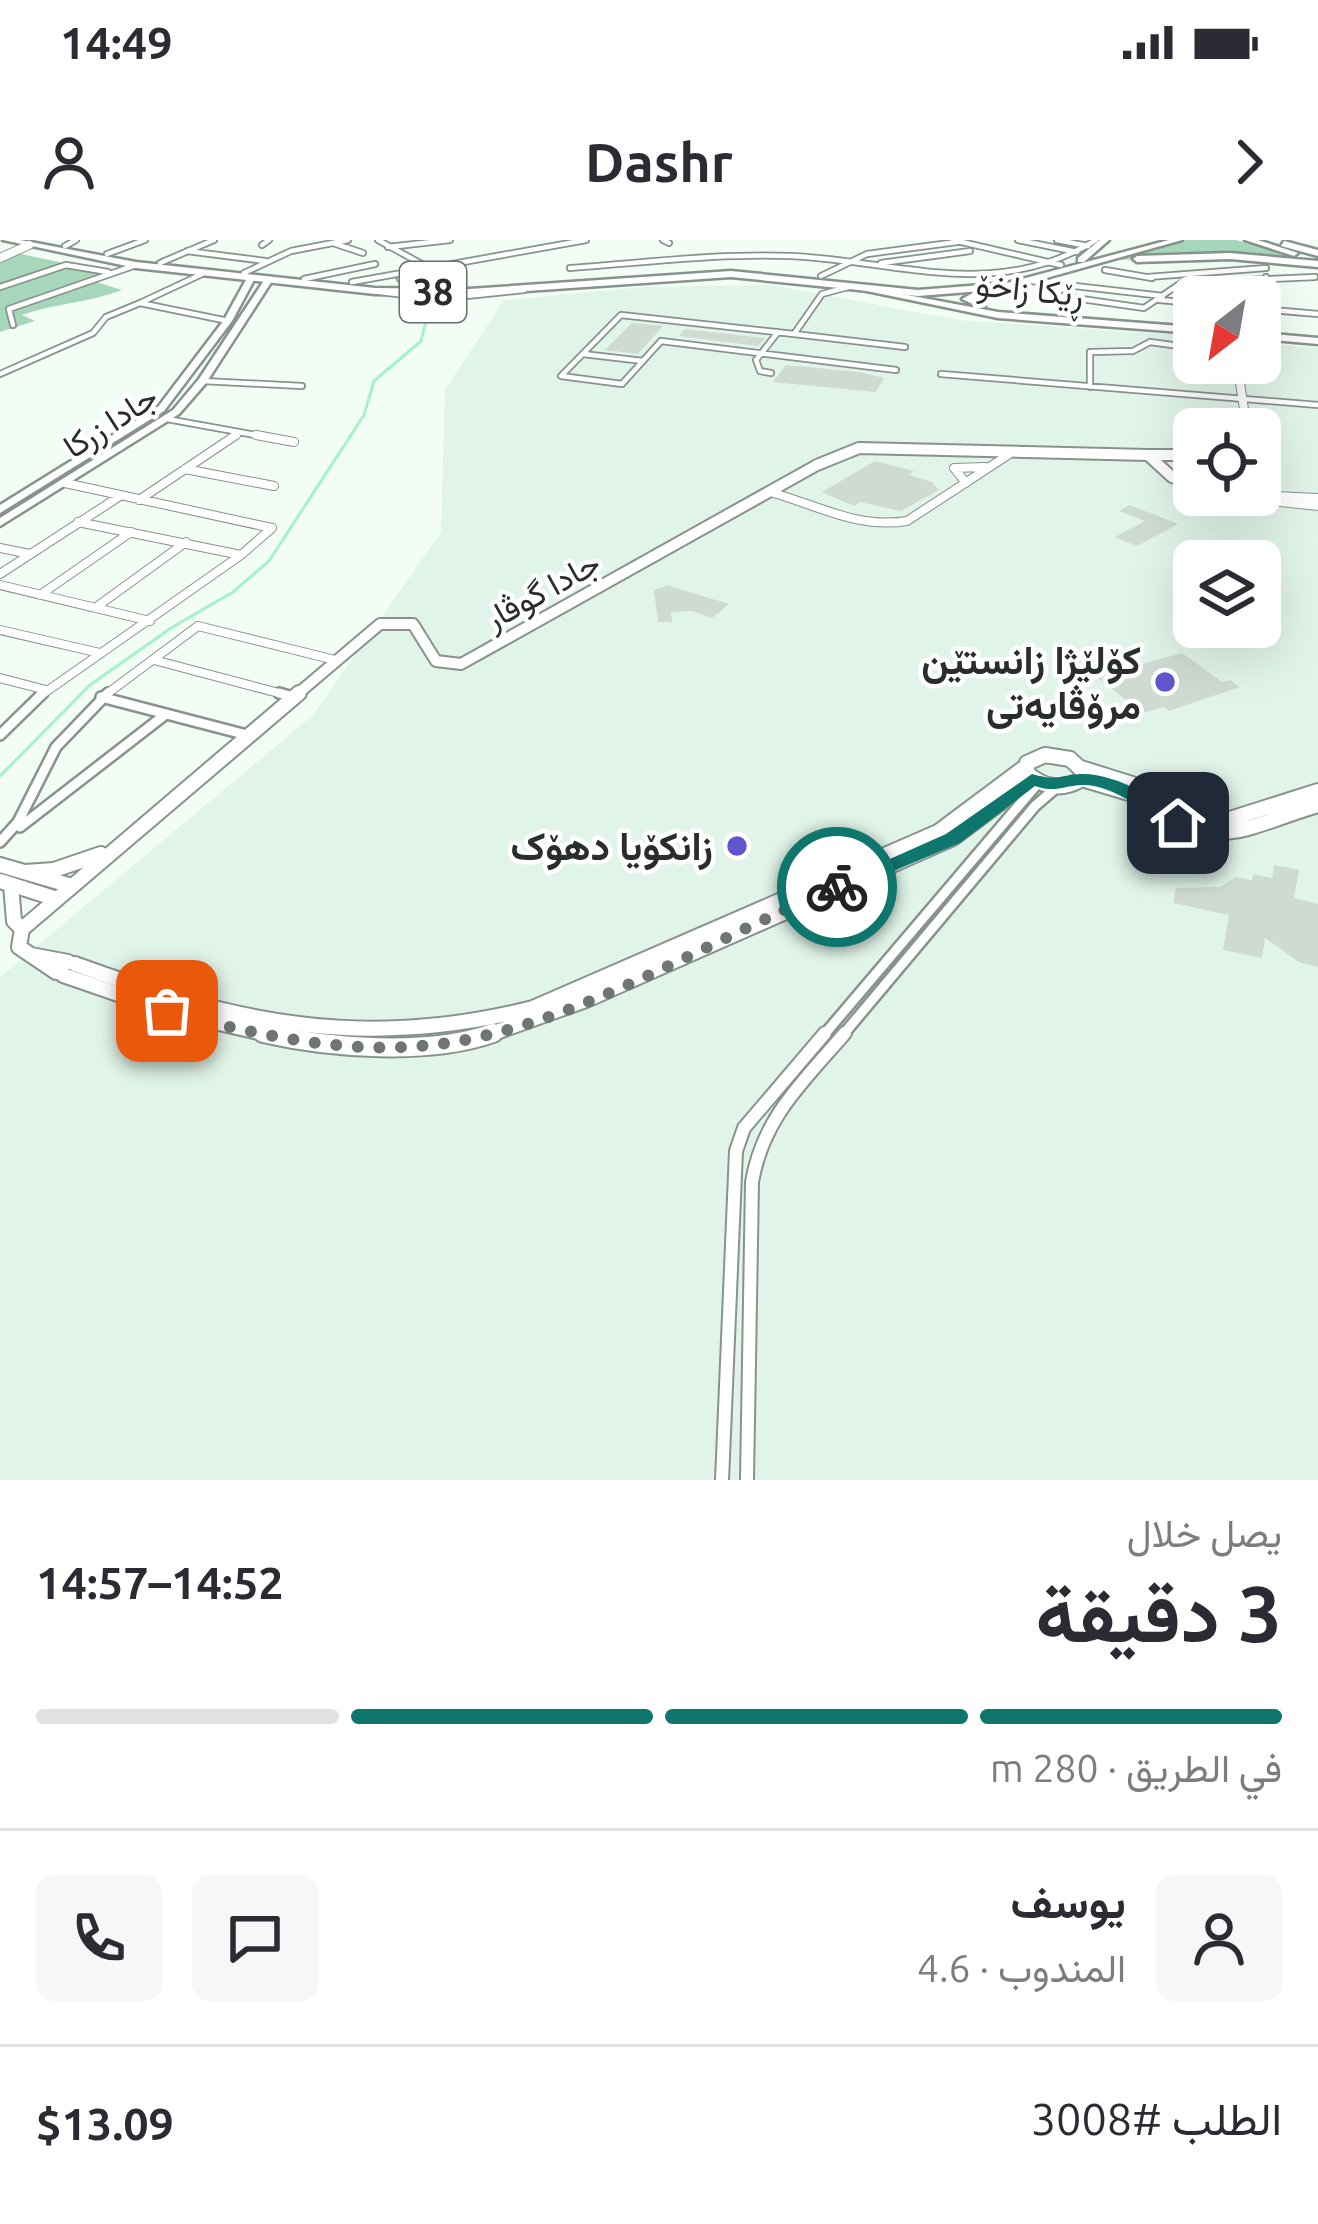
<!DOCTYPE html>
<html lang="ar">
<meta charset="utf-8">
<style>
body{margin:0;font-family:Ubuntu,Vazirmatn,sans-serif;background:#f7f7f7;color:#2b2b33;direction:rtl;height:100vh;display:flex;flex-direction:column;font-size:45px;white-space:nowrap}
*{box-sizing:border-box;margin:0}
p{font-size:39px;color:#7c7c81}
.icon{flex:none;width:66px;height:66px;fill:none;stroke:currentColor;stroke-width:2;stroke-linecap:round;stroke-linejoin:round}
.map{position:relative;height:1240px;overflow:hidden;direction:ltr}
.sheet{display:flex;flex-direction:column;background:#fff;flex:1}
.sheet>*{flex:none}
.needle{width:78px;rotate:211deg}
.buttons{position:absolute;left:1173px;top:36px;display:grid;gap:24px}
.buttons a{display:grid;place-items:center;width:108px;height:108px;border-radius:18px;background:#fff;box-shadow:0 12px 48px #0002;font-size:60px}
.pin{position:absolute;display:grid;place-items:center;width:102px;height:102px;color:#fff;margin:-51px;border-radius:24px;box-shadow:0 6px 18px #0006}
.courier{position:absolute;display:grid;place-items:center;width:120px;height:120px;margin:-60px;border:9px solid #0f766e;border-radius:50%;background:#fff;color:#222;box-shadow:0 3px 15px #0007}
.head em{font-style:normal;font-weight:700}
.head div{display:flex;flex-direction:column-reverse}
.head{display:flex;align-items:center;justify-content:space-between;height:204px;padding:0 36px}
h1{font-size:78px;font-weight:700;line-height:90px}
.bar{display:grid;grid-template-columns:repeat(4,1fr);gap:18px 12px;align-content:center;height:144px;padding:0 36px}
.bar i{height:15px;border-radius:9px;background:#e1e1e2}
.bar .current{background:#0f766e}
.bar p{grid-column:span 4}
.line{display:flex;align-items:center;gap:30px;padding:0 36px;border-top:3px solid #e1e1e2}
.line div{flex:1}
.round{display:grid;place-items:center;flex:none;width:126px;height:126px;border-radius:18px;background:#f7f7f7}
.status{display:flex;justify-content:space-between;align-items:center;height:84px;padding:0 60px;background:#fff;direction:ltr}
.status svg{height:33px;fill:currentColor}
header{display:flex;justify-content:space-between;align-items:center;height:156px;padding:0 36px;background:#fff;font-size:54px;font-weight:700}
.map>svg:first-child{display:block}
</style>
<div class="status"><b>14:49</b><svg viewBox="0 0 49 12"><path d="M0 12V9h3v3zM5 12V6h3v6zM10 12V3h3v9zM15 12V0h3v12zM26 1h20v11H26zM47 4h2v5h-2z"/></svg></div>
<header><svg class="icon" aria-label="forward" viewBox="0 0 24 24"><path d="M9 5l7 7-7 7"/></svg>Dashr<svg class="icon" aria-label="person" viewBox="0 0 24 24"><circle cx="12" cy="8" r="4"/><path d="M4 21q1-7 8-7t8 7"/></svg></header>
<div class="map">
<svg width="1318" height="1240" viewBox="0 0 1318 1240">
<rect width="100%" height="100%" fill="#f2fdf6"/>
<path fill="#e1f4e9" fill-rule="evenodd" d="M 771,45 L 958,80 L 1194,96 L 1194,123 L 1260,123 L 1260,103 L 1318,108 L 1318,1240 L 0,1240 L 0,737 L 313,475 L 441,292 L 445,150 L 504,60 L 644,47 ZM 1194,189 L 1260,189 L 1260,255 L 1194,255 ZM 1194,321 L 1260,321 L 1260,387 L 1194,387 Z"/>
<path fill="#a6d7ba" d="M 1187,0 L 1236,0 L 1317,22 L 1274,17 L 1114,20 Z
M 12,12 L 110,33 L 90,40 L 122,50 C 87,63 57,63 22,75 L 35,81 L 0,92 L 0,19 Z"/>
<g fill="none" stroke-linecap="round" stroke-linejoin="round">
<path stroke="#a6f2c7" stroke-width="3" d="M 0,536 L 90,445 L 171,388 L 233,352 L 269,321 L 364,175 L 374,141 L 421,101 L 430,65"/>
</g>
<path fill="#cfdad3" d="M 632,83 L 663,86 L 638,114 L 605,110 Z
M 685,89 L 765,98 L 758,106 L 679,96 Z
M 786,125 L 859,132 L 884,138 L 876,152 L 773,142 Z
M 875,221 L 914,231 L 909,235 L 932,242 L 939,250 L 901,271 L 860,262 L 854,266 L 822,252 Z
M 1130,265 L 1178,284 L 1137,306 L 1115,297 L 1145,281 L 1119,271 Z
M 669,345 L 673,347 L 729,364 L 712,378 L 692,371 L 671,372 L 672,382 L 658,382 L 654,350 Z
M 1182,413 L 1222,442 L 1230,440 L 1240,447 L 1169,471 L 1164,467 L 1143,473 L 1096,437 Z
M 1274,625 L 1299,630 L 1294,658 L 1318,664 L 1318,727 L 1299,722 L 1265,698 L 1262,718 L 1223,710 L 1229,675 L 1173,663 L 1176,648 L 1220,647 L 1236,637 L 1252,640 L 1253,634 L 1272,638 Z"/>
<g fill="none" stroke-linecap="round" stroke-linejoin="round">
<defs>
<path id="street-far3" d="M 378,0 L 429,28
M 663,0 L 669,3
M 953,0 L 1061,25
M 1018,0 L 1077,12
M 1057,0 L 1088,6
M 336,4 L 363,13
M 262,5 L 269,0
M 65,6 L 76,0
M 388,7 L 450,0
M 187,11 L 265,21
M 107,14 L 145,0
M 160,23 L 214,0
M 881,23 L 970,11
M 570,28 C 643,23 717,13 791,16 C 900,21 995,62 1096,0
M 1105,30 L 1152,38
M 244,33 L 291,11 L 348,0
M 202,34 L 140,63 L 228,81
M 408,34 L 400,39 L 419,46
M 821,36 L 867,14 L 957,2
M 1148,37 L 1266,28
M 1266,37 L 1270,70
M 304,39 L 375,24
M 1031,41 L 1163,56
M 352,42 L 586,0
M 1068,45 L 1054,55 L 1144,68 L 1181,43 L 1315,37
M 852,46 L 822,54 L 794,94 L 621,75 L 561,136 L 622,144 L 661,101 L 896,130
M 0,47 L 66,25 L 108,32
M 380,52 L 438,59 L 524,50
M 1159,60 L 1194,63
M 1260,69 L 1318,74
M 13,85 L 9,69 L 136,25
M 794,94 L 905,107
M 583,114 L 643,121
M 771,133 L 760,131 L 756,120 L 778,92
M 0,134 L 93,93 L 106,77 L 140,63
M 941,134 L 1318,165
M 203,141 L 302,146
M 1090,147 L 1090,112 L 1133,111 L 1150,102 L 1194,108
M 167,179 L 272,198
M 231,198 L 239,193"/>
<path id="street-far2" d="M 256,195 L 294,202
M 185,229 L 274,246
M 65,243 L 272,288 L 241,315
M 966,243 L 954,228 L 985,227
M 770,252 C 817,265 857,289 907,281 L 1008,215
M 1257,255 L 1318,258
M 1243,258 L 1318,266
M 139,260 L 236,195
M 0,308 L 30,314
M 0,334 L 120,256
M 0,345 L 150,381
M 40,355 L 131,292
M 95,368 L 186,302
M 0,390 L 100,413
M 154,420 L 290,456
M 0,438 L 46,450
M 40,456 L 241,315 L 78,282
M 104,456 L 198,386 L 335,420"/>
<path id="street-far1" d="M 279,453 L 293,457
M 101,457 L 247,495
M 0,495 L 43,453
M 20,587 L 166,474
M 0,602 L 18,582 L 56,507 L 108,453
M 823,796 L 1038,543
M 842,796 L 1035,566 L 1057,547"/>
<path id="street" d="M 722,1240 L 736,911 L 744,888 L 825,793
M 747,1240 L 752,942 C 763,877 804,841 845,793"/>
<path id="secondary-far3" d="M 0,18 L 29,5
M 1237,123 L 1247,189"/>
<path id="secondary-far2" d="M 1148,215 L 1194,215
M 1234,255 L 1243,258
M 295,456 L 380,384 L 413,384 L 436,421 L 461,424 L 817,225 L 859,208 L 1148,215 L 1172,237 L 1194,245"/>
<path id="secondary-far1" d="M 1045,515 L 1070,519 L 1084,532 L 1082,539 C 1062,551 1044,548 1027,533 L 1027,523 Z
M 1081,528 L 1132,544 L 1194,579 L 1214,584 L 1318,551
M 1082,539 L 1129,553
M 1149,563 C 1221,613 1240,588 1318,565
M 0,625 L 72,646
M 25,632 L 54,630 L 101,614
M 0,641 L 57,659
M 11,645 L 14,681 L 22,689
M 31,715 L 68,722
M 75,724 C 236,783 363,811 533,768 L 938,592 L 1025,527
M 56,732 L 19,707 L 22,689 L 299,453
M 63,735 L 167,771 L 276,796
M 485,796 L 586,760 L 953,598 L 1032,539"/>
<path id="secondary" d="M 263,793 C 329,808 428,816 493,793"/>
<path id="primary" d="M 247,38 L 254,40 L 232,81 L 164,171 L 0,273 L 0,265 L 158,167 L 224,80 Z
M 265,39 L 272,41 L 206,143 L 179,174 L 0,286 L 0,278 L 173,170 L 199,139 Z
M 859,46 L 998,72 L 1194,87 L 1194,93 L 998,78 L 862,50 L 858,48 Z
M 980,49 L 987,51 L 973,59 L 985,63 L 985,67 L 979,67 L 962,59 Z
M 1260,93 L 1318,98 L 1318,104 L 1260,99 Z"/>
<path id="highway" d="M 3,0 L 20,0 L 136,22 L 375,48 L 469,49 L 731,31 L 918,50 L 1007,43 L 1169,0 L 1182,0 L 1007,49 L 918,56 L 731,37 L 469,55 L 375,54 L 136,28 Z
M 1100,0 L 1109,0 L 1084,22 L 1078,22 L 1078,18 Z
M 1245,0 L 1258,0 L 1298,13 L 1294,16 Z
M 1284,1 L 1318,10 L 1318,16 L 1281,6 Z
M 1230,13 L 1318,21 L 1318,27 L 1230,19 L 1137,22 L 1133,19 L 1137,16 Z"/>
</defs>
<use href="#street-far3" stroke="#88938c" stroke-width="8"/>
<use href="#street-far2" stroke="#88938c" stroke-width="10"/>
<use href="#street-far1" stroke="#88938c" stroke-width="14"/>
<use href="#street" stroke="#88938c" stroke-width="16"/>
<use href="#secondary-far3" stroke="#88938c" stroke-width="10"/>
<use href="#secondary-far2" stroke="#88938c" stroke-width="14"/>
<use href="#secondary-far1" stroke="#88938c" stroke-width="18"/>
<use href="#secondary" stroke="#88938c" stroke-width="22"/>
<use href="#primary" stroke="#88938c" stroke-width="5"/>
<use href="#highway" stroke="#88938c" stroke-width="5"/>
<use href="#street-far3" stroke="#fff" stroke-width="4.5"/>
<use href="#street-far2" stroke="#fff" stroke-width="8"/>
<use href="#street-far1" stroke="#fff" stroke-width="9"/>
<use href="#street" stroke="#fff" stroke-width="12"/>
<use href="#secondary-far3" stroke="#fff" stroke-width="8"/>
<use href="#secondary-far2" stroke="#fff" stroke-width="10"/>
<use href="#secondary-far1" stroke="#fff" stroke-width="14"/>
<use href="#secondary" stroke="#fff" stroke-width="18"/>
<use href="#primary" fill="#fff" fill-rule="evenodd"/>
<use href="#highway" fill="#fff" fill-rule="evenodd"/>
</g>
<path fill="#0f766e" d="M 1032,534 C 1057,541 1057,536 1080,534 C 1114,532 1164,561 1188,583 L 1172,587 C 1147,573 1113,544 1082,545 C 1062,546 1056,553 1035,546 L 960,603 L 844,652 L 827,647 L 946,594 Z"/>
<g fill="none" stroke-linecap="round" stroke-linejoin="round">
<path stroke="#6f7672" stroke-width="12" stroke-dasharray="0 21.6" d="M 167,771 C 249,793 335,813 420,806 C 563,795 705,701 837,647"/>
</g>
<g fill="#6057d0" stroke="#fff" stroke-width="4.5">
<circle cx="1165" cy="442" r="12"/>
<circle cx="737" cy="606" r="12"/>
</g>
<g text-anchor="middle" stroke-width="9" stroke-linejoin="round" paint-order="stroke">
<g font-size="33" fill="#292d2b" stroke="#fff">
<text transform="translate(1030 49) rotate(6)" y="12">ڕێکا زاخۆ</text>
<text transform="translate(110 181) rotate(-33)" y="12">جادا زرکا</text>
<text transform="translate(542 350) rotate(-29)" y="12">جادا گوڤار</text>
</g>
<rect fill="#fff" stroke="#696c6b" stroke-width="3" x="400" y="22" width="66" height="60" rx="9"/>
<g font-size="36" font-weight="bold" fill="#292d2b">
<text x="433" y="65">38</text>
</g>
<g font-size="39" font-weight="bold" fill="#292d2b" stroke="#fff" text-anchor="end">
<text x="1141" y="434">كۆلێژا زانستێن<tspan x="1141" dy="45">مرۆڤایەتی</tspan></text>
<text x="713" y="620">زانکۆیا دهۆک</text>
</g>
</g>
</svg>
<div class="buttons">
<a><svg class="needle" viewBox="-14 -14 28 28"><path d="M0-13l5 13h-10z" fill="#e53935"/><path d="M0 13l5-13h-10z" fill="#7c7c81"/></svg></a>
<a><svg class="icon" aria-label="locate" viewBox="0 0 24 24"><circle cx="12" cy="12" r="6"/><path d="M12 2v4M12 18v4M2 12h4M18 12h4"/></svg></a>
<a><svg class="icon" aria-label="layers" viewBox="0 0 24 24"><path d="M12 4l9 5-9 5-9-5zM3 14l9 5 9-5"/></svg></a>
</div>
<div class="pin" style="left:167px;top:771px;background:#ea580c"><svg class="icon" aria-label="bag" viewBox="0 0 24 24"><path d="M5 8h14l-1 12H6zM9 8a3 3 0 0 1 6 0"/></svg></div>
<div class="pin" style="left:1178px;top:583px;background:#1f2937"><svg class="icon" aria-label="home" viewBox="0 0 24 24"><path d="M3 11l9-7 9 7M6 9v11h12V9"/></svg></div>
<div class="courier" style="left:837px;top:647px"><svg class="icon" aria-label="bike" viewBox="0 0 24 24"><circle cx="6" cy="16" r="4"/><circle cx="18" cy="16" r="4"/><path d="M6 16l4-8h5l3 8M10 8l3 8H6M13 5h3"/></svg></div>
</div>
<section class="sheet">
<div class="head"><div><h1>3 دقيقة</h1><p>يصل خلال</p></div><em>14:52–14:57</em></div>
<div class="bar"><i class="current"></i><i class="current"></i><i class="current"></i><i></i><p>في الطريق · 280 m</p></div>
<div class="line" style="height:216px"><a class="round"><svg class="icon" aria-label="person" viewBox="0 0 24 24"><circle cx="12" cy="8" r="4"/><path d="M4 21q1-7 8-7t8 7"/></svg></a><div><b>يوسف</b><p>المندوب · 4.6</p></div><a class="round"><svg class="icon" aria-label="chat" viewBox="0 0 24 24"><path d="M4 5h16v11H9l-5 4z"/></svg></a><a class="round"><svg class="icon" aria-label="phone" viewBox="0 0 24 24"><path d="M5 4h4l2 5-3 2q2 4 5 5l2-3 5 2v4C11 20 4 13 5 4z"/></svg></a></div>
<div class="line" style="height:156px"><div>الطلب #3008</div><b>$13.09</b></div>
</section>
